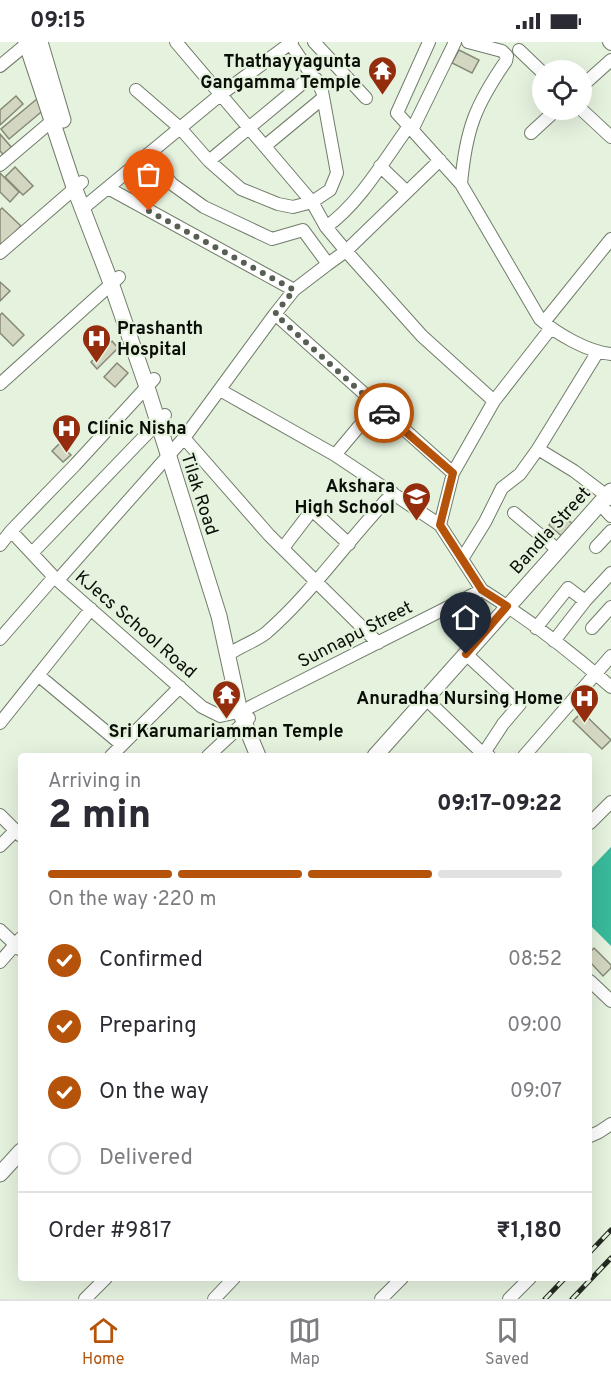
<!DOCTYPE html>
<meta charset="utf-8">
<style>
body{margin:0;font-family:Overpass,sans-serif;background:#f7f7f7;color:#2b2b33;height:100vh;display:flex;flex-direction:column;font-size:22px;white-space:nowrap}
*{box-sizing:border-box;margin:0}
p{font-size:20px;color:#7c7c81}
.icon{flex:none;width:33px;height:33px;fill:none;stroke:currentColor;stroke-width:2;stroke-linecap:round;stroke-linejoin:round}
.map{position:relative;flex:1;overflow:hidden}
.details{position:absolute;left:18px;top:711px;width:574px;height:528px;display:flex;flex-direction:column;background:#fff;border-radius:6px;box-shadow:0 6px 24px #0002}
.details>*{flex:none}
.buttons{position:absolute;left:532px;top:18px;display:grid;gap:12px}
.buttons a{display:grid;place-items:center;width:60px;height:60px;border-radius:50%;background:#fff;box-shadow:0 6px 24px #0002;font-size:30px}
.pin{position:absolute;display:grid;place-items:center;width:51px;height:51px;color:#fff;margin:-62px -26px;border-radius:50% 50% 50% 0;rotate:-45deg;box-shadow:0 0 6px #0007}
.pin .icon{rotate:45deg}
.courier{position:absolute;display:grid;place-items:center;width:60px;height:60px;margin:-30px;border:4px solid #b45309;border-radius:50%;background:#fff;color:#222;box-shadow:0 2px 8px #0007}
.summary em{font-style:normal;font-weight:800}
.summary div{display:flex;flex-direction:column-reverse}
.summary{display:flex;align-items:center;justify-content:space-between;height:102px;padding:0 30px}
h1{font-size:39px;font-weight:800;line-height:45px}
.bar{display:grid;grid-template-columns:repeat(4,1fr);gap:9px 6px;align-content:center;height:72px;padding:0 30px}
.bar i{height:8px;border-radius:4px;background:#e1e1e2}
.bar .current{background:#b45309}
.bar p{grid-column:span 4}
.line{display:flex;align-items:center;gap:15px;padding:0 30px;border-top:2px solid #e1e1e2}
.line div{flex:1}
ol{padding:0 30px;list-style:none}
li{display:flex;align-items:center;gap:18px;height:66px}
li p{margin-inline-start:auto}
li .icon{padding:6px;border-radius:50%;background:#b45309;color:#fff;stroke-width:4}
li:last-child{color:#7c7c81}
li i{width:33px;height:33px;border:3px solid #e1e1e2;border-radius:50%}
.status{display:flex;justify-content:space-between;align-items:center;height:42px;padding:0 30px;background:#fff;direction:ltr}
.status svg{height:16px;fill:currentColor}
.dock{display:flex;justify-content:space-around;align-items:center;height:84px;border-top:2px solid #e1e1e2;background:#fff;font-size:16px;color:#7c7c81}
.dock a{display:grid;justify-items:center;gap:3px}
.dock .current{color:#b45309}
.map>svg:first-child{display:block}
</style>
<div class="status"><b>09:15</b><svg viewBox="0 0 49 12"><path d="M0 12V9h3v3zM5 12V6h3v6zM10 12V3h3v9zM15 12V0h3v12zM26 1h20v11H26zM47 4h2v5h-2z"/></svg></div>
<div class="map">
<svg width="611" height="1257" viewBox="0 0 611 1257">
<rect width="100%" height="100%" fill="#e5f2de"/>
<path fill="#39ba9b" d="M 611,805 L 611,904 L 590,883 L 590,827 Z"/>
<path fill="#d3d7c1" stroke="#868975" stroke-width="1.5" d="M 459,8 L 479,18 L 472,31 L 452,21 Z
M 16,54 L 23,62 L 0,83 L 0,68 Z
M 38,56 L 46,66 L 9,97 L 1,87 Z
M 0,92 L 19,114 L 11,121 L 0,109 Z
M 15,125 L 33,144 L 23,153 L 5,135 Z
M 0,131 L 19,150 L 10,160 L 0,150 Z
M 2,166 L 21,184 L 0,205 L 0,168 Z
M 0,240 L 10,249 L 0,259 Z
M 2,271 L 24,293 L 13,304 L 0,291 L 0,273 Z
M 112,299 L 118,306 L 97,327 L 91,320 Z
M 117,321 L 128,331 L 115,345 L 104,335 Z
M 59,402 L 71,413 L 63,420 L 52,409 Z
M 560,471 L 576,485 L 565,497 L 549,483 Z
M 582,670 L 611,698 L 602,707 L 573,679 Z
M 594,906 L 611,923 L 611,926 L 603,934 L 590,920 L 590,910 Z"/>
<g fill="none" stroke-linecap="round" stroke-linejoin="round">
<defs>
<path id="minor" d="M 176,0 L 312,160 L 326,185 L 346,209 L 422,294 L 494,359
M 314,0 L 366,56
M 429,0 L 397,71 L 461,142
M 468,0 L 502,9 L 507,14 L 506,19 C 475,64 466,87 461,142 L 540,277 C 557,292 588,310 611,312
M 609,0 L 611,2
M 290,1 L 313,35
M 519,8 L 543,31
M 0,24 L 29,0
M 582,44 L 611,18
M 136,48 L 180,86 L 209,119 L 241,147 L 278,162 L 293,165 L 312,160 L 330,148 L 337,131 L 322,49 L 316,37 L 310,35 L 209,119
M 582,68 L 611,95
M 412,88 L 455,0
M 531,91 L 556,68
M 265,104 L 323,56
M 148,112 L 172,142 L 204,165 L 272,197 L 303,188 L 328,222 L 294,248 L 275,272
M 0,123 L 53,78
M 380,124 L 407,150
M 108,146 L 294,248
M 82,167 L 220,53 L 292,0
M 326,185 C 359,162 385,117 409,84
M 0,211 L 82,140
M 328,222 L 346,209 L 440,118
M 544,280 L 611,197
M 0,342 L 119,235
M 220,348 L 335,413 L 440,483
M 184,396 L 269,493 L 378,601
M 538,407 L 597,311
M 335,413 L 376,364
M 600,462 L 611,474
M 514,471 L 558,508
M 11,489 L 54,535 L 202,665 L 220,674 L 247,668
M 0,503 L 11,489 L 75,423 L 154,337
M 596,505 L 611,489
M 283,506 L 312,468 L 349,502
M 33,510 L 165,373
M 462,517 L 485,480 L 502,446 L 520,432 L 538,407 L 574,429 L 611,457
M 58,538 L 184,396 L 275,272 L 453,431
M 482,548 L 440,483 L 453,431 L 494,359 L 551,286
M 536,586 L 568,546 L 585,559 L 611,531
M 592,586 L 611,565
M 0,597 L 54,535
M 554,599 L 585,559
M 234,609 C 244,603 257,598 266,591 C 314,549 349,496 393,451
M 466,612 L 520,662 L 503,682 L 484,711
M 38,633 L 122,703
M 426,657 L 479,708 L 489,714
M 250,665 L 482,548 C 527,576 571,610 611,645
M 0,681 L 91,567
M 111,714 L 180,645
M 208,714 L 249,676
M 524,714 L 611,614
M 0,773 L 21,794
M 590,781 L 611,760
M 0,804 L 16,788
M 0,888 L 21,908
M 0,920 L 21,896
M 590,939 L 611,959
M 590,1094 L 599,1090 L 611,1082
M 85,1257 L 106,1236
M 214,1257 L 234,1236
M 381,1257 L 402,1236
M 509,1257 L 530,1236"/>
<path id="major" d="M 26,0 L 74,145 L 111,241 L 147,345 L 219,574 L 240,670 L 258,714
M 40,0 L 63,78
M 375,714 L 611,449
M 0,1132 L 21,1109"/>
</defs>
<use href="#minor" stroke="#717c6a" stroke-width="14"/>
<use href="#major" stroke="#717c6a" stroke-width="17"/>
<use href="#minor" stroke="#fff" stroke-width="12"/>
<use href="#major" stroke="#fff" stroke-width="15"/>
<defs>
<path id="rail" d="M 590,1210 L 611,1188
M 545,1257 L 565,1236
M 572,1257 L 611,1216"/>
</defs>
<use href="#rail" stroke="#242a22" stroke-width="5"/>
<use href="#rail" stroke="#e5f2de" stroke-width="3" stroke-dasharray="9" stroke-linecap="butt"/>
</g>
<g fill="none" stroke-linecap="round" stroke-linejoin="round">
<path stroke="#575e53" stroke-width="6" stroke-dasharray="0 10.8" d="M 149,169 L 294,248 L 275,272 L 384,371"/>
<path stroke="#b45309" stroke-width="8" d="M 384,371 L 453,431 L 440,483 L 482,548 L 507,564 L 466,612"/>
</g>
<defs>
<symbol id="temple-pin" viewBox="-11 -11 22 30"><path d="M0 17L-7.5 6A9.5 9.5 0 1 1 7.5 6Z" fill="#942d0e" stroke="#e5f2de"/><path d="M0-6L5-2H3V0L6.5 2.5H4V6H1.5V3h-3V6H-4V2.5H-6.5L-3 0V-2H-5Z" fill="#fff"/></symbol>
<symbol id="hospital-pin" viewBox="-11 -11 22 30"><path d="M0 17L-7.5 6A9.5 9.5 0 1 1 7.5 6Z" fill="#942d0e" stroke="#e5f2de"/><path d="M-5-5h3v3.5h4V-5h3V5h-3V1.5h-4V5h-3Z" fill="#fff"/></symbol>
<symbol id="school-pin" viewBox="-11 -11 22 30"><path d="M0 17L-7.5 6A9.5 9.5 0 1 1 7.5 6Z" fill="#942d0e" stroke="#e5f2de"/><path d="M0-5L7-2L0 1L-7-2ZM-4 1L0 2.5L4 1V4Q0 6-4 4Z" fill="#fff"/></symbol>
</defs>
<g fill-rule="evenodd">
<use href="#temple-pin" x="366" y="12" width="33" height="45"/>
<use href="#hospital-pin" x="80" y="280" width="33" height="45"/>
<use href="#hospital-pin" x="50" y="370" width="33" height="45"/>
<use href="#school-pin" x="400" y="438" width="33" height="45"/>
<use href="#temple-pin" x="210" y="636" width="33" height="45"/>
<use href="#hospital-pin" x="568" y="640" width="33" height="45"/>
</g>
<g text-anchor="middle" stroke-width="4.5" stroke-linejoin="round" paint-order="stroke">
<g font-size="18" font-weight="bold" fill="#0a0e08" stroke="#e5f2de" text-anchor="end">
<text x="361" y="25">Thathayyagunta<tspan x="361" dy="21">Gangamma Temple</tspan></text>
<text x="117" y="292" text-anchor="start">Prashanth<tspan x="117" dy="21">Hospital</tspan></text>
<text x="87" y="392" text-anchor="start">Clinic Nisha</text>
<text x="395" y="450">Akshara<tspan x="395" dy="21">High School</tspan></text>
<text x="563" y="662">Anuradha Nursing Home</text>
<text x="226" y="695" text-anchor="middle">Sri Karumariamman Temple</text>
</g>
<g font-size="18" fill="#0a0e08" stroke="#e5f2de">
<text transform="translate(200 452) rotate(72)" y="6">Tilak Road</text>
<text transform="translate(550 488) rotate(-48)" y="6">Bandla Street</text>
<text transform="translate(136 582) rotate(41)" y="6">KJecs School Road</text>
<text transform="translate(355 592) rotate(-27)" y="6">Sunnapu Street</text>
</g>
</g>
</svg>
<div class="buttons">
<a><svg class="icon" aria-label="locate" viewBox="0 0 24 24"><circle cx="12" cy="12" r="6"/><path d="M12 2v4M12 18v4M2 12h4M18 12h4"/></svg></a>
</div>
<div class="pin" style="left:149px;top:169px;background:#ea580c"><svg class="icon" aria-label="bag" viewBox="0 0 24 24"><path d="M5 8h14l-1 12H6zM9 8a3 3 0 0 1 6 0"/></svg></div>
<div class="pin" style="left:466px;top:612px;background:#1f2937"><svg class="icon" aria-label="home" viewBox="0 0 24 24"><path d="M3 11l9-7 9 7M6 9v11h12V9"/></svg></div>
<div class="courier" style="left:384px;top:371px"><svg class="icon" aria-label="car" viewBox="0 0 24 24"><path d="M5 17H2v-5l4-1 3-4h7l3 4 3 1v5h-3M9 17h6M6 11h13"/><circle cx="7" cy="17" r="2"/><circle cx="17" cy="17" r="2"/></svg></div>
<section class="details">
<div class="summary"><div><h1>2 min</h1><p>Arriving in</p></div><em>09:17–09:22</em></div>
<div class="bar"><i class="current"></i><i class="current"></i><i class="current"></i><i></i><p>On the way · 220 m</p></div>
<ol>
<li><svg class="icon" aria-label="check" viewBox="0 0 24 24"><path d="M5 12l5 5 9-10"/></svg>Confirmed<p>08:52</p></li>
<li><svg class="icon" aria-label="check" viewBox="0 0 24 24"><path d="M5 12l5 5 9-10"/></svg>Preparing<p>09:00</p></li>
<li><svg class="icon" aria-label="check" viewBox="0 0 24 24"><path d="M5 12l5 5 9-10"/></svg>On the way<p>09:07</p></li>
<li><i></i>Delivered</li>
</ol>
<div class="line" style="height:78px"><div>Order #9817</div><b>₹1,180</b></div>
</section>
</div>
<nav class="dock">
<a class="current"><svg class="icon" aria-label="home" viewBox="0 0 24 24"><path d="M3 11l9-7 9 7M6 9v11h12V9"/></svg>Home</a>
<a><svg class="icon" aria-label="map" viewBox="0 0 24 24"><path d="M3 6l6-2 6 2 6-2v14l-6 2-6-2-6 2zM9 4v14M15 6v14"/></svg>Map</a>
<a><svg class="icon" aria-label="saved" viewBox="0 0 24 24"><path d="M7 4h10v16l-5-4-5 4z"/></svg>Saved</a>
</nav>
